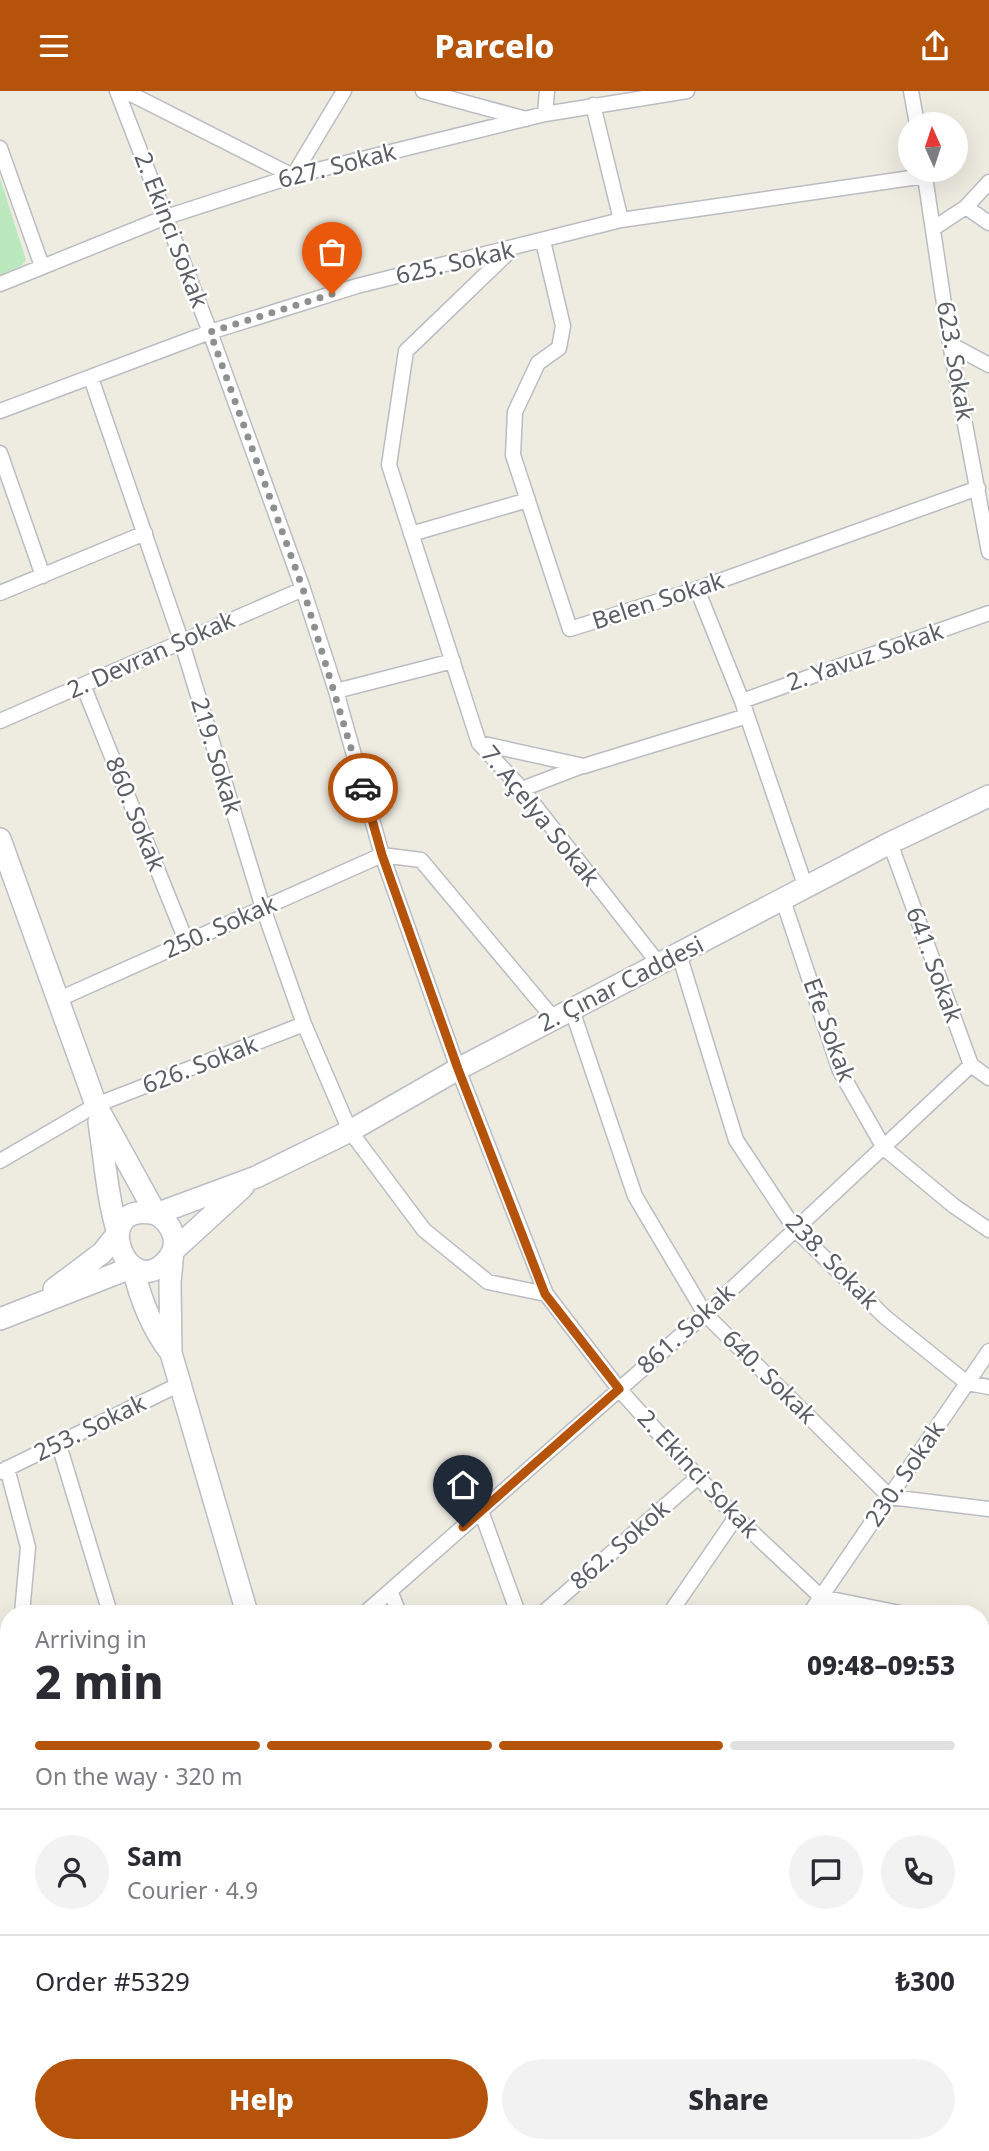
<!DOCTYPE html>
<meta charset="utf-8">
<style>
body{margin:0;font-family:"Noto Sans",sans-serif;background:#f2f2f3;color:#2b2b33;height:100vh;display:flex;flex-direction:column;font-size:26px;white-space:nowrap}
*{box-sizing:border-box;margin:0}
p{font-size:23px;color:#7c7c81}
.icon{flex:none;width:38px;height:38px;fill:none;stroke:currentColor;stroke-width:2;stroke-linecap:round;stroke-linejoin:round}
.map{position:relative;flex:1;overflow:hidden}
.details{position:absolute;left:0px;top:1514px;width:990px;height:548px;display:flex;flex-direction:column;background:#fff;border-radius:28px 28px 0 0;box-shadow:0 7px 28px #0002}
.details>*{flex:none}
.needle{width:46px;rotate:357deg}
.tools{position:absolute;left:898px;top:21px;display:grid;gap:14px}
.tools a{display:grid;place-items:center;width:70px;height:70px;border-radius:50%;background:#fff;box-shadow:0 7px 28px #0002;font-size:35px}
.pin{position:absolute;display:grid;place-items:center;width:60px;height:60px;color:#fff;margin:-72px -30px;border-radius:50% 50% 50% 0;rotate:-45deg;box-shadow:0 0 7px #0007}
.pin .icon{rotate:45deg}
.courier{position:absolute;display:grid;place-items:center;width:70px;height:70px;margin:-35px;border:5px solid #b45309;border-radius:50%;background:#fff;color:#222;box-shadow:0 2px 9px #0007}
.head em{font-style:normal;font-weight:800}
.head div{display:flex;flex-direction:column-reverse}
.head{display:flex;align-items:center;justify-content:space-between;height:119px;padding:0 35px}
h1{font-size:46px;font-weight:800;line-height:52px}
.bar{display:grid;grid-template-columns:repeat(4,1fr);gap:10px 7px;align-content:center;height:84px;padding:0 35px}
.bar i{height:9px;border-radius:5px;background:#e1e1e2}
.bar .selected{background:#b45309}
.bar p{grid-column:span 4}
.line{display:flex;align-items:center;gap:18px;padding:0 35px;border-top:2px solid #e1e1e2}
.line div{flex:1}
.round{display:grid;place-items:center;flex:none;width:74px;height:74px;border-radius:37px;background:#f2f2f3}
.primary-button{display:flex;gap:14px;margin-top:auto;padding:14px 35px}
.primary-button a{flex:1;height:80px;border-radius:42px;background:#b45309;color:#fff;font-size:28px;font-weight:800;line-height:80px;text-align:center}
.primary-button a+a{background:#f2f2f3;color:#2b2b33}
header{display:flex;justify-content:space-between;align-items:center;height:91px;padding:0 35px;background:#b45309;color:#fff;font-size:32px;font-weight:800}
.map>svg:first-child{display:block}
</style>
<header><svg class="icon" aria-label="menu" viewBox="0 0 24 24"><path d="M4 6h16M4 12h16M4 18h16"/></svg>Parcelo<svg class="icon" aria-label="share" viewBox="0 0 24 24"><path d="M12 15V3M7 8l5-5 5 5M5 13v7h14v-7"/></svg></header>
<div class="map">
<svg width="989" height="2060" viewBox="0 0 989 2060">
<rect width="100%" height="100%" fill="#eeece1"/>
<path fill="#bbe9bd" d="M 0,87 L 26,169 L 21,175 L 0,184 Z"/>
<g fill="none" stroke-linecap="round" stroke-linejoin="round">
<defs>
<path id="street" d="M 117,0 L 210,241 L 303,498 L 336,600 L 382,764 L 458,978 L 546,1203 L 619,1298 L 698,1386 L 736,1426 L 821,1506 L 900,1522
M 125,0 L 293,85 L 344,0
M 423,0 L 526,28
M 911,0 L 917,33
M 593,14 L 621,129
M 545,23 L 547,0
M 0,57 L 42,175
M 924,79 L 950,253 L 989,461
M 966,116 L 989,132
M 934,137 L 966,116 L 989,91
M 543,150 L 563,235 L 559,257 L 538,272 L 515,321 L 513,364 L 570,538 L 697,498 L 978,397
M 511,159 L 406,260 L 389,374 L 479,652 L 522,698 L 659,873
M 0,193 L 166,126 L 293,85 L 545,23 L 687,0
M 950,253 L 989,274
M 91,287 L 181,549 L 263,817 L 304,933 L 350,1040 L 424,1139 L 488,1191 L 546,1203
M 0,320 L 210,241 L 357,195 L 621,129 L 925,85
M 0,362 L 43,485
M 411,443 L 528,409
M 697,498 L 742,610 L 806,797
M 0,502 L 145,442
M 83,594 L 187,852
M 336,600 L 453,570
M 742,610 L 989,522
M 0,630 L 303,498
M 479,652 L 584,675 L 747,625
M 522,698 L 582,675
M 890,752 L 971,974 L 989,987
M 783,809 L 840,980 L 884,1057 L 954,1115 L 989,1139
M 679,863 L 736,1049 L 795,1138 L 885,1226 L 967,1292 L 989,1296
M 59,908 L 382,764 L 421,769 L 554,928
M 572,919 L 635,1105 L 705,1223 L 890,1406 L 989,1418
M 0,1070 L 96,1014 L 304,933
M 59,1354 L 110,1522
M 7,1377 L 28,1456 L 22,1522
M 0,1381 L 180,1293
M 481,1420 L 518,1522
M 391,1502 L 399,1522
M 365,1522 L 705,1223 L 971,974
M 543,1522 L 698,1386
M 670,1522 L 736,1426
M 810,1522 L 989,1260
M 982,1540 L 989,1541
M 0,1586 L 9,1589
M 0,1685 L 9,1682
M 982,1701 L 989,1678
M 984,1848 L 989,1843
M 0,2027 L 9,2025
M 108,2053 L 109,2060
M 279,2053 L 281,2060
M 863,2060 L 866,2053"/>
<path id="secondary" d="M 0,748 L 96,1014 L 156,1123 C 172,1132 181,1152 168,1168 C 128,1216 86,1108 156,1123 L 256,1086 L 350,1040 L 458,978 L 890,752 L 989,705
M 54,1198 L 102,1162 L 118,1142 C 108,1112 104,1064 99,1031
M 0,1228 L 133,1176 C 140,1208 151,1236 171,1262 L 247,1522
M 171,1262 L 170,1192 L 173,1160 L 243,1096
M 982,1764 L 989,1759
M 419,2053 L 421,2060
M 544,2060 L 554,2053"/>
</defs>
<use href="#street" stroke="#b9bcc2" stroke-width="17"/>
<use href="#secondary" stroke="#babdc5" stroke-width="24"/>
<use href="#street" stroke="#fff" stroke-width="14"/>
<use href="#secondary" stroke="#fff" stroke-width="21"/>
</g>
<g fill="none" stroke-linecap="round" stroke-linejoin="round">
<path stroke="#8e9090" stroke-width="7" stroke-dasharray="0 12.6" d="M 332,203 L 210,241 L 303,498 L 363,697"/>
<path stroke="#b45309" stroke-width="9" d="M 363,697 L 382,764 L 458,978 L 545,1203 L 619,1298 L 463,1436"/>
</g>
<g text-anchor="middle" stroke-width="5" stroke-linejoin="round" paint-order="stroke">
<g font-size="24" fill="#5a5e64" stroke="#fff">
<text transform="translate(337 75) rotate(-14)" y="8">627. Sokak</text>
<text transform="translate(171 139) rotate(69)" y="8">2. Ekinci Sokak</text>
<text transform="translate(455 172) rotate(-13)" y="8">625. Sokak</text>
<text transform="translate(955 270) rotate(80)" y="8">623. Sokak</text>
<text transform="translate(658 510) rotate(-18)" y="8">Belen Sokak</text>
<text transform="translate(151 564) rotate(-24)" y="8">2. Devran Sokak</text>
<text transform="translate(865 566) rotate(-19)" y="8">2. Yavuz Sokak</text>
<text transform="translate(216 665) rotate(73)" y="8">219. Sokak</text>
<text transform="translate(135 723) rotate(68)" y="8">860. Sokak</text>
<text transform="translate(540 725) rotate(51)" y="8">7. Açelya Sokak</text>
<text transform="translate(220 836) rotate(-24)" y="8">250. Sokak</text>
<text transform="translate(934 874) rotate(70)" y="8">641. Sokak</text>
<text transform="translate(621 893) rotate(-27)" y="8">2. Çınar Caddesi</text>
<text transform="translate(829 939) rotate(70)" y="8">Efe Sokak</text>
<text transform="translate(200 974) rotate(-21)" y="8">626. Sokak</text>
<text transform="translate(832 1171) rotate(46)" y="8">238. Sokak</text>
<text transform="translate(686 1238) rotate(-42)" y="8">861. Sokak</text>
<text transform="translate(769 1286) rotate(45)" y="8">640. Sokak</text>
<text transform="translate(90 1337) rotate(-26)" y="8">253. Sokak</text>
<text transform="translate(698 1383) rotate(47)" y="8">2. Ekinci Sokak</text>
<text transform="translate(905 1383) rotate(-56)" y="8">230. Sokak</text>
<text transform="translate(620 1454) rotate(-41)" y="8">862. Sokok</text>
</g>
</g>
</svg>
<div class="tools">
<a><svg class="needle" viewBox="-14 -14 28 28"><path d="M0-13l5 13h-10z" fill="#e53935"/><path d="M0 13l5-13h-10z" fill="#7c7c81"/></svg></a>
</div>
<div class="pin" style="left:332px;top:203px;background:#ea580c"><svg class="icon" aria-label="bag" viewBox="0 0 24 24"><path d="M5 8h14l-1 12H6zM9 8a3 3 0 0 1 6 0"/></svg></div>
<div class="pin" style="left:463px;top:1436px;background:#1f2937"><svg class="icon" aria-label="home" viewBox="0 0 24 24"><path d="M3 11l9-7 9 7M6 9v11h12V9"/></svg></div>
<div class="courier" style="left:363px;top:697px"><svg class="icon" aria-label="car" viewBox="0 0 24 24"><path d="M5 17H2v-5l4-1 3-4h7l3 4 3 1v5h-3M9 17h6M6 11h13"/><circle cx="7" cy="17" r="2"/><circle cx="17" cy="17" r="2"/></svg></div>
<section class="details">
<div class="head"><div><h1>2 min</h1><p>Arriving in</p></div><em>09:48–09:53</em></div>
<div class="bar"><i class="selected"></i><i class="selected"></i><i class="selected"></i><i></i><p>On the way · 320 m</p></div>
<div class="line" style="height:126px"><a class="round"><svg class="icon" aria-label="person" viewBox="0 0 24 24"><circle cx="12" cy="8" r="4"/><path d="M4 21q1-7 8-7t8 7"/></svg></a><div><b>Sam</b><p>Courier · 4.9</p></div><a class="round"><svg class="icon" aria-label="chat" viewBox="0 0 24 24"><path d="M4 5h16v11H9l-5 4z"/></svg></a><a class="round"><svg class="icon" aria-label="phone" viewBox="0 0 24 24"><path d="M5 4h4l2 5-3 2q2 4 5 5l2-3 5 2v4C11 20 4 13 5 4z"/></svg></a></div>
<div class="line" style="height:91px"><div>Order #5329</div><b>₺300</b></div>
<div class="primary-button"><a>Help</a><a>Share</a></div>
</section>
</div>
